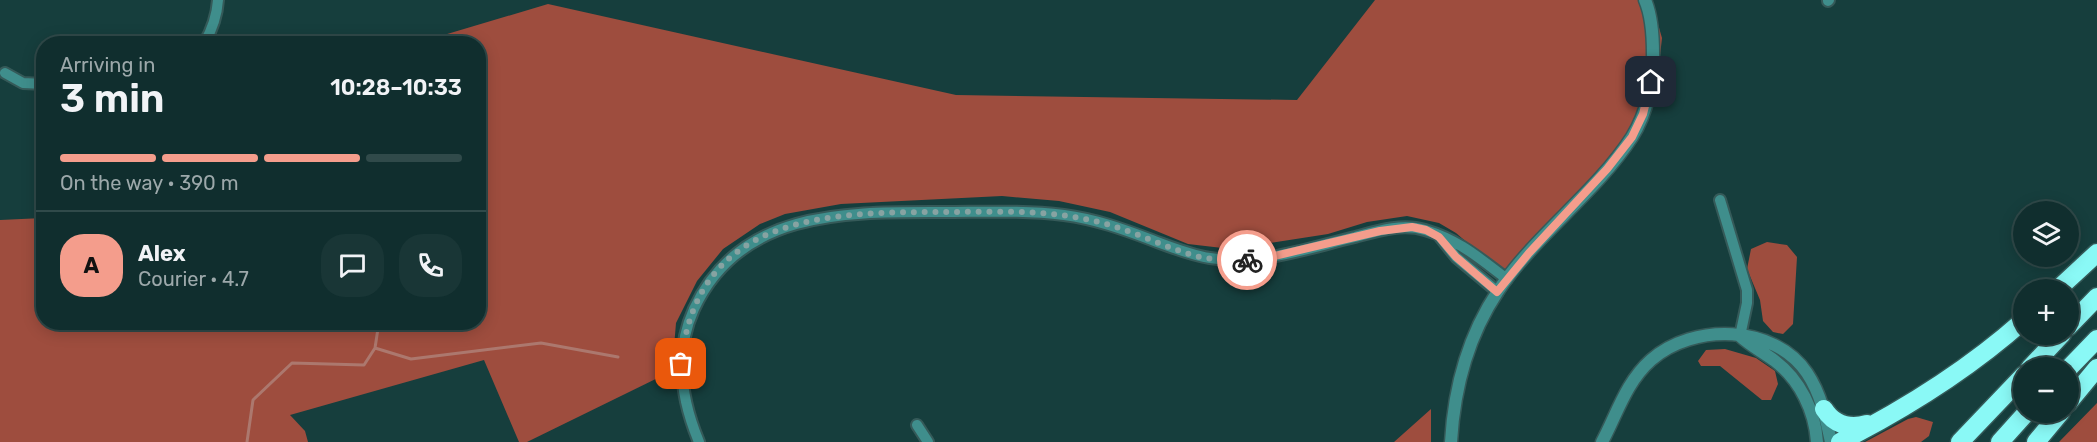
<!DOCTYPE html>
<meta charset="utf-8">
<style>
body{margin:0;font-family:Rubik,sans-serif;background:#193636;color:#f1f3f6;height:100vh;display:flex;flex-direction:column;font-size:22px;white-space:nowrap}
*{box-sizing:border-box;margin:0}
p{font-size:20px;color:#9ca8aa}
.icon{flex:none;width:33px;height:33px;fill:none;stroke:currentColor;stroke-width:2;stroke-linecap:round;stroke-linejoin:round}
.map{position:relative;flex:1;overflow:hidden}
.details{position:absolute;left:36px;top:36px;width:450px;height:294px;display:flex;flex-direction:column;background:#102e2e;border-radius:24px;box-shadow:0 3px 15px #0003,0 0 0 2px #304a4a}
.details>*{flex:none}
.tools{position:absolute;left:2013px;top:201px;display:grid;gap:12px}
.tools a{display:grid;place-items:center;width:66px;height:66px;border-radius:50%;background:#102e2e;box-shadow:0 3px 15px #0003,0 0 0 2px #304a4a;font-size:30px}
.pin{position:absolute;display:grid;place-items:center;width:51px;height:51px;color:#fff;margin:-26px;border-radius:12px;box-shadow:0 3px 9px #0006}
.courier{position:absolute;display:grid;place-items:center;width:60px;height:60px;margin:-30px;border:4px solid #f49d8c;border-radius:50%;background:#fff;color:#222;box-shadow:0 2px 8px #0007}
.summary em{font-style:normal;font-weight:600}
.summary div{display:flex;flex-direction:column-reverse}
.summary{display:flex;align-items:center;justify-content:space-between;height:102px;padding:0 24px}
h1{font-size:39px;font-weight:600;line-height:45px}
.bar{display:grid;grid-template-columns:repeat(4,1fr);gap:9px 6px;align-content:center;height:72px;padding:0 24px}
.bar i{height:8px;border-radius:4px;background:#304a4a}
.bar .on{background:#f49d8c}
.bar p{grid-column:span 4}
.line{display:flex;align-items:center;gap:15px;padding:0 24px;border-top:2px solid #304a4a}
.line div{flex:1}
.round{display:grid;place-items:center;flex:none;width:63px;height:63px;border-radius:24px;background:#193636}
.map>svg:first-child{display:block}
</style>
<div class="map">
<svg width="2097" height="442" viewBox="0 0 2097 442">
<rect width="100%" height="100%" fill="#163e3d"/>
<path fill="#9e4d3e" d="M 1375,0 L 1651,0 L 1662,38 L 1656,92 L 1625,148 L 1505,275 L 1456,233 L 1439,223 L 1407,216 L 1367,222 L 1328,234 L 1231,249 L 1188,244 L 1110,212 L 1059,201 L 1002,196 L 841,204 L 785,214 L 760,224 L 723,249 L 697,281 L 676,323 L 672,371 L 527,442 L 519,442 L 484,360 L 290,415 L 305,431 L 308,442 L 0,442 L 0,220 L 43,218 L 44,322 L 478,322 L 478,44 L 417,43 L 548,4 L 956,95 L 1297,100 Z
M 1767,242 L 1787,245 L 1797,257 L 1793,324 L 1783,334 L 1773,332 L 1763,321 L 1760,300 L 1747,269 L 1751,249 Z
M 1725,349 L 1756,358 L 1775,371 L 1778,384 L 1771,400 L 1762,400 L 1720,366 L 1701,366 L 1698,361 L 1706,350 Z
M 2097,403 L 2097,442 L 2059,442 Z
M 1431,409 L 1431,442 L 1394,442 Z
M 1916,417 L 1933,422 L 1929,436 L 1921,442 L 1865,442 L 1908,419 Z"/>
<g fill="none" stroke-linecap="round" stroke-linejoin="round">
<path stroke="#ac786e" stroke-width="3" d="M 375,348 L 411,359 L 541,343 L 618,357
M 247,442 L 253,400 L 292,363 L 364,365 L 375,348 L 379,322"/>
<defs>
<path id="minor" d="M 1828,1 L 1829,0
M 204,44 C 212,30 217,16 218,0
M 5,73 L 23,83 L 44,84
M 1720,200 L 1747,290 L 1747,303 L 1740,336
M 1440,237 L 1456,257 L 1498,292
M 917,425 L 928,442
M 699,442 C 681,399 674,353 694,309 C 740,209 848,212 942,212 C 983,212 1023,210 1064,215 C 1095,219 1123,229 1152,240 C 1171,247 1190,255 1210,258 C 1259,266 1308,248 1355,237 C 1377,231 1402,223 1425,230 C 1459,240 1479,258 1507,279"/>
<path id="tertiary" d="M 1740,336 C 1751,346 1763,352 1775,361 C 1800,380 1815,411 1817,442
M 1451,442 C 1454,389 1468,336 1498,291 C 1536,234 1595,194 1632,137 C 1647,113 1654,81 1653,54 C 1653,36 1652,16 1645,0
M 1602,442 C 1617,414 1626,382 1651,360 C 1693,323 1774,324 1807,373 C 1821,394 1826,418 1831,442"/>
<path id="motorway" d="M 2057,290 L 2097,253
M 2068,327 L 2097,297
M 2030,368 L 2062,334
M 2068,369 L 2097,339
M 2068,403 L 2097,368
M 1824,409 C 1834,425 1849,429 1867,424
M 1840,442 C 1905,409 1969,369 2024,320
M 1960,442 L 2024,375
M 2000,442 L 2027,412
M 2036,442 L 2061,412"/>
</defs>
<use href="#minor" stroke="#355a59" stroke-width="14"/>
<use href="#tertiary" stroke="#355a59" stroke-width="15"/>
<use href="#motorway" stroke="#355a59" stroke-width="21"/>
<use href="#minor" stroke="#3f8e8c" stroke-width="10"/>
<use href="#tertiary" stroke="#3f8e8c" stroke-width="12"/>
<use href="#motorway" stroke="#8af9f6" stroke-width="18"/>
</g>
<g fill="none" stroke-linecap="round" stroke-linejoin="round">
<path stroke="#87a3a2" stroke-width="6" stroke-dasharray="0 10.8" d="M 681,364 C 696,214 826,212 945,212 C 995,212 1045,209 1094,221 C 1127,228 1157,244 1189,254 C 1207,260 1227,260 1247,260"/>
<path stroke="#f49d8c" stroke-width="8" d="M 1247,260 L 1270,257 L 1380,231 L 1412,227 L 1426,230 L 1439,237 L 1456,257 L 1497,292 L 1529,253 L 1607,169 L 1632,137 L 1643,114 L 1651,82"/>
</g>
</svg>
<div class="tools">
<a><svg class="icon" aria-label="layers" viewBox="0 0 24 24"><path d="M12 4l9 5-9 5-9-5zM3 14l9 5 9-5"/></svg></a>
<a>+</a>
<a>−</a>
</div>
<div class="pin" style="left:681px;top:364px;background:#ea580c"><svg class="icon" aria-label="bag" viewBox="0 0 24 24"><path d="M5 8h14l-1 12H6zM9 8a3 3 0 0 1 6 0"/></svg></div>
<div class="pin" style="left:1651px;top:82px;background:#1f2937"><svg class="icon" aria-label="home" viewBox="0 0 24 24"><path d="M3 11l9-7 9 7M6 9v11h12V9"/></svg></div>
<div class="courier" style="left:1247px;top:260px"><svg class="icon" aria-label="bike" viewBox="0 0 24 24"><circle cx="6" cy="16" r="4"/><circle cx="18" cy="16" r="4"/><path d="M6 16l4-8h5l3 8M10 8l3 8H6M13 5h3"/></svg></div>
<section class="details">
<div class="summary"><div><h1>3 min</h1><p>Arriving in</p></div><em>10:28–10:33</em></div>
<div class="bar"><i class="on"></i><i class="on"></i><i class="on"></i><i></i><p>On the way · 390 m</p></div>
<div class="line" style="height:108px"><b class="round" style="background:#f49d8c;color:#111">A</b><div><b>Alex</b><p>Courier · 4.7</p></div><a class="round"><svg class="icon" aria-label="chat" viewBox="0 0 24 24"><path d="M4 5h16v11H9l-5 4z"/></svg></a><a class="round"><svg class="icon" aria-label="phone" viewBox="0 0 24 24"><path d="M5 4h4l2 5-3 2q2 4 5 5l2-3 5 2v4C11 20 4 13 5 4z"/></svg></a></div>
</section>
</div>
